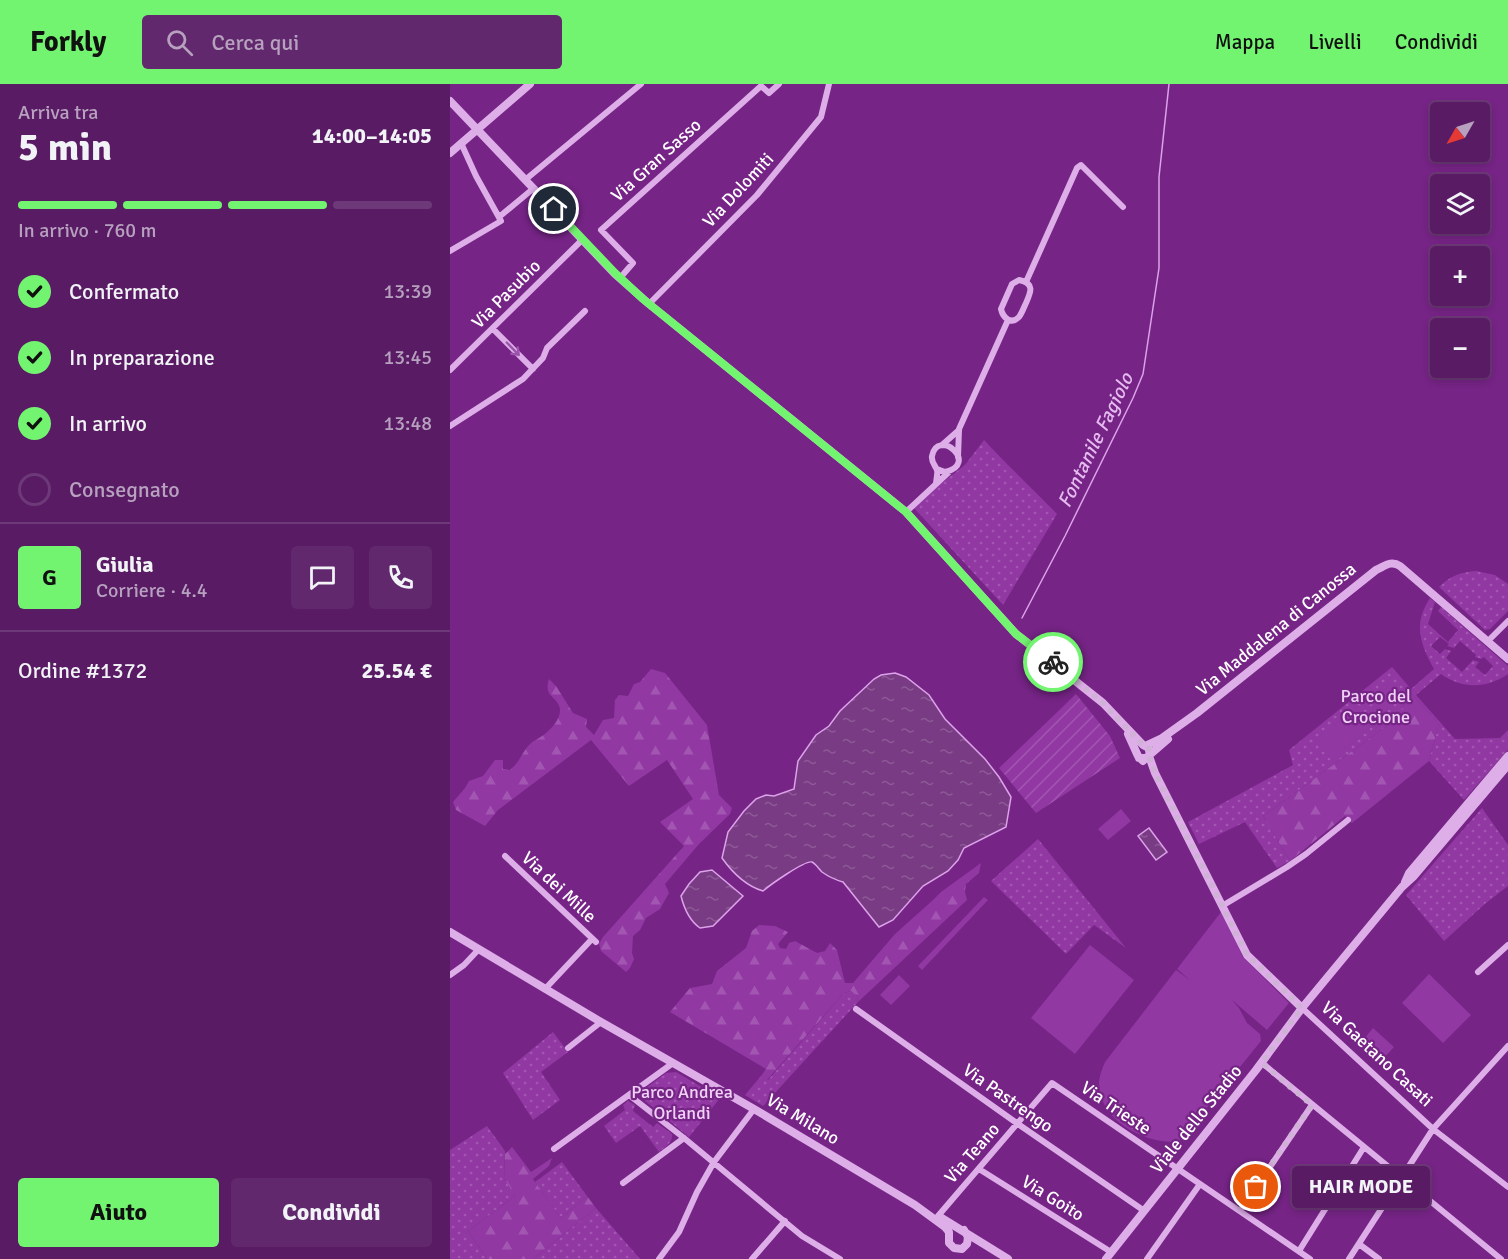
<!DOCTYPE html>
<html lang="it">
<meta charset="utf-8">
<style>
body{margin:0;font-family:Signika,sans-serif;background:#61286d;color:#f1f3f6;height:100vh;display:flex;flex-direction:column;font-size:22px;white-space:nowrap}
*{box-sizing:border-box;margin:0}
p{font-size:20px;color:#b7a1bf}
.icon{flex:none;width:33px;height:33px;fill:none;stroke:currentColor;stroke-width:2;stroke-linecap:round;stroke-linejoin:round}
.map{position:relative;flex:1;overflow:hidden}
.details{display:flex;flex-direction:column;background:#581b64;width:450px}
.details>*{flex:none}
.needle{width:39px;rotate:231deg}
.controls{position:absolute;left:980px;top:18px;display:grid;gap:12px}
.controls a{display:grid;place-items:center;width:60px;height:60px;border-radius:6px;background:#581b64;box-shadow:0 3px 9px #0003,0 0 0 2px #6d3978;font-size:30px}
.pin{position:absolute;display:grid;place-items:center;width:51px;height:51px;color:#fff;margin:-26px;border:3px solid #fff;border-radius:50%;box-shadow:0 2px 6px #0007}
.courier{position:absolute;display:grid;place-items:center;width:60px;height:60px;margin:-30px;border:4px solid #73f471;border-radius:50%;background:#fff;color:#222;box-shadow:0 2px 8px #0007}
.bubble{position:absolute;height:42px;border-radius:6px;background:#581b64;box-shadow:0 3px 9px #0003,0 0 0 2px #6d3978;font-size:20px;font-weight:700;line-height:42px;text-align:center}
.headline em{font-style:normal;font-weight:700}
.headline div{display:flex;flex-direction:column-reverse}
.headline{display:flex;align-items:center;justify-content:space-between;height:102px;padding:0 18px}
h1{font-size:39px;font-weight:700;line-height:45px}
.bar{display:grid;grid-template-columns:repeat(4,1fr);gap:9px 6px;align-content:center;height:72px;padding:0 18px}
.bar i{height:8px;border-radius:4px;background:#6d3978}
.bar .selected{background:#73f471}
.bar p{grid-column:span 4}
.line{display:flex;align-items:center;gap:15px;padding:0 18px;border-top:2px solid #6d3978}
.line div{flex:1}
.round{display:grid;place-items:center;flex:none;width:63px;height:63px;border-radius:6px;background:#61286d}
ol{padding:0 18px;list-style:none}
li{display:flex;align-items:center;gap:18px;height:66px}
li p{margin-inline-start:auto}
li .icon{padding:6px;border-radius:50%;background:#73f471;color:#111;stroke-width:4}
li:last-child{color:#b7a1bf}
li i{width:33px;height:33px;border:3px solid #6d3978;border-radius:50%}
.action{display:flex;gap:12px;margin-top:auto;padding:12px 18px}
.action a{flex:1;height:69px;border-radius:6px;background:#73f471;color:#111;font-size:24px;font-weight:700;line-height:69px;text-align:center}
.action a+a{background:#61286d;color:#f1f3f6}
header{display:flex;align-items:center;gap:36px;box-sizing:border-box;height:84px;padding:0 30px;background:#73f471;color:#111}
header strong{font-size:28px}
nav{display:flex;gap:33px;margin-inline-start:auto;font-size:21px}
.search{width:420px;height:54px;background:#61286d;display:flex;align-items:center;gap:15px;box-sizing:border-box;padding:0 21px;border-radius:6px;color:#b7a1bf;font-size:22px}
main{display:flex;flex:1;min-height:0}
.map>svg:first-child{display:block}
</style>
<header>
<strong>Forkly</strong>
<div class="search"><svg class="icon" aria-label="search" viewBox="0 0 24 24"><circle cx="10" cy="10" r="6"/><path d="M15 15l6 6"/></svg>Cerca qui</div>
<nav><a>Mappa</a><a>Livelli</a><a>Condividi</a></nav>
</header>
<main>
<section class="details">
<div class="headline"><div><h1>5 min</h1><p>Arriva tra</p></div><em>14:00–14:05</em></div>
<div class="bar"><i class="selected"></i><i class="selected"></i><i class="selected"></i><i></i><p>In arrivo · 760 m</p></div>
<ol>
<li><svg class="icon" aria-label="check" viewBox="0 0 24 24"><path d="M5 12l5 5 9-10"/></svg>Confermato<p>13:39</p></li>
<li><svg class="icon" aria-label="check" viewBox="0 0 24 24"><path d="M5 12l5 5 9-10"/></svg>In preparazione<p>13:45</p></li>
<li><svg class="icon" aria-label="check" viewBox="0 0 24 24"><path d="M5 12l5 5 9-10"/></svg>In arrivo<p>13:48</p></li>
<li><i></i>Consegnato</li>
</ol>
<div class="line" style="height:108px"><b class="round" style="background:#73f471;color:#111">G</b><div><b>Giulia</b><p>Corriere · 4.4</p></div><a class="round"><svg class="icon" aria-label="chat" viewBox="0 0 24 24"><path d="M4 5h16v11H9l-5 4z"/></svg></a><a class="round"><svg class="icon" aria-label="phone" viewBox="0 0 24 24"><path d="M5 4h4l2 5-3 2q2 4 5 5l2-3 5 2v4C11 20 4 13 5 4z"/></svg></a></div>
<div class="line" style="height:78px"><div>Ordine #1372</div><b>25.54 €</b></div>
<div class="action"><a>Aiuto</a><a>Condividi</a></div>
</section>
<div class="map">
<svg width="1058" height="1175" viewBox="0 0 1058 1175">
<defs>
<pattern id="grass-dots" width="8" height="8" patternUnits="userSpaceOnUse" patternTransform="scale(1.5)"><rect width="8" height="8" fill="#9138a3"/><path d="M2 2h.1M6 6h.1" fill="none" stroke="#a256b1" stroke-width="1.8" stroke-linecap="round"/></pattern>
<pattern id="forest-firs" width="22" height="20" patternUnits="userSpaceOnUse" patternTransform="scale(1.5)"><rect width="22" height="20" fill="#9138a3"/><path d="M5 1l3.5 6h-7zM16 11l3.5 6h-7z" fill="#a256b1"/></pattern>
<pattern id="garden-furrows" width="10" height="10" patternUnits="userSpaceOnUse" patternTransform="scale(1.5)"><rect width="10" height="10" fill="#9138a3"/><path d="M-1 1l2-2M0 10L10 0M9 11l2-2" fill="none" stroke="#a256b1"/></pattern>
<pattern id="water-ripples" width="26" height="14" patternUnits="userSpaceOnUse" patternTransform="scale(1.5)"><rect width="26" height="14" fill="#793c84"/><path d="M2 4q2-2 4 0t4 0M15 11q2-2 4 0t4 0" fill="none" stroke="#8d5996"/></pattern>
</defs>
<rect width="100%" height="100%" fill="#762486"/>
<path fill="url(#grass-dots)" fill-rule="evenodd" d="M 534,356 C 557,381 583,405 607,430 L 553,521 L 464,424 L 489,401 L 515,381 Z
M 1026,487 L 1045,491 L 1058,500 L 1058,527 L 1040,545 L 1035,546 L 989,503 C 1000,492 1011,488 1026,487 Z
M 980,514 L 985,518 L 978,540 L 998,558 L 1008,546 L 988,527 L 991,523 L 1058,582 L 1058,590 C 1036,605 1012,605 991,590 L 966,611 L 1005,655 L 1050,654 L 1058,646 L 1058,666 L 1014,716 L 979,677 L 989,640 L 962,610 L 942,638 L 813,732 L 840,777 L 827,784 L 795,738 L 749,760 L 738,738 L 843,681 L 839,666 L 942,583 L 961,605 L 984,585 C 970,560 963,540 980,514 ZM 990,553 L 999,560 L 997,562 L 1004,564 L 1010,557 L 1026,571 L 1025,573 L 1031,575 L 1034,573 L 1043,582 L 1035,591 L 1025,583 L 1029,578 L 1023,576 L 1012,588 L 996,574 L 1001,567 L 995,565 L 990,570 L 981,562 Z
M 1032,724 L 1058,761 L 1058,802 L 1036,819 L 994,857 L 956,811 Z
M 588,755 L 676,864 L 644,841 L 616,870 L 541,797 Z
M 401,907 L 407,912 L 408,918 L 313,1022 L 295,1011 L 311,992 L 318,996 L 394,909 Z
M 103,948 L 118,968 L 91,988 L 110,1016 L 83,1036 L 53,989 Z
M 226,988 L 270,1014 L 239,1053 L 189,1012 L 188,1010 L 216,989 Z
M 178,1017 L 185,1021 L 183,1027 L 203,1043 L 207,1039 L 222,1050 C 223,1059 216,1062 209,1068 L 190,1042 L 166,1059 L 154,1042 L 175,1026 L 173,1021 Z
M 37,1042 L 55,1067 L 54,1094 L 65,1112 L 18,1147 L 37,1175 L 0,1175 L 0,1066 Z
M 112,1078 L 137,1112 L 111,1134 L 85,1098 Z
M 146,1124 L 190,1175 L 83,1175 Z"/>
<path fill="url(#forest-firs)" d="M 201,585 L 215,589 L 257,641 L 269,711 L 282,724 L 280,730 L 249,760 L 215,800 L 219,809 L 210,825 L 196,834 L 190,846 L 183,852 L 182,869 L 184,875 L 180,884 L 176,888 L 151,867 L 149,860 L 153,853 L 234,762 L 210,738 L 243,715 L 217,676 L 179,702 L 141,656 L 48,726 L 35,742 L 6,726 L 3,718 L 15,704 L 19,697 L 33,692 L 45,676 L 53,676 L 53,685 L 60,686 C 70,678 72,668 80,660 C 84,656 88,655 92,652 C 100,647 111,635 110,625 C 108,612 93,614 99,595 L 106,602 L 123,629 L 137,635 L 136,643 L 144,651 L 153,636 L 164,634 L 165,616 L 169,611 L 178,612 L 184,600 L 190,598 Z
M 962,610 L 989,640 L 979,677 L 902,739 L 895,732 L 840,777 L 813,732 L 942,638 Z
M 531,779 L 529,789 L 516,800 L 515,808 L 517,816 L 408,918 L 407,912 L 401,907 L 394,909 L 317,996 L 311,992 L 316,985 L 220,928 L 240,904 L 262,900 L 267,887 L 296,864 L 302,847 L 309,841 L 325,842 L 338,848 L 328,860 L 330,864 L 336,865 L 339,859 L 345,857 L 367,869 L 375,867 L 380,859 L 387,866 L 395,899 L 403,899 L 445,850 L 482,817 L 491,808 Z
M 62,1063 L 81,1088 L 102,1074 L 99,1082 L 83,1095 L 111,1134 L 137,1112 L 146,1124 L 83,1175 L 37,1175 L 18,1147 L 65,1112 L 54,1094 L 55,1070 Z"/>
<path fill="url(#garden-furrows)" d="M 626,610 L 660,652 L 670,674 L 586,729 L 549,684 Z"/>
<path fill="#9138a3" d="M 941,599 L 953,613 L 932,630 L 921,616 Z
M 909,621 L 924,641 L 881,676 L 865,656 Z
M 671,725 L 681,737 L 658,756 L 648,745 Z
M 534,813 L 538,816 L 472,886 L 468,882 Z
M 771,828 L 793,873 L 839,919 L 817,946 L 782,916 L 789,924 L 797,939 L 810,950 L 811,957 L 729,1058 C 696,1060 650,1038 649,1000 C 649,993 652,985 655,978 L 726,886 L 740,896 L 727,885 Z
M 640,861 L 684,896 L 625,970 L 581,934 Z
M 979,890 L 1021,931 L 993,959 L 952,919 Z
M 449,891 L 460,902 L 441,921 L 430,911 Z
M 923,944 L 944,963 L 934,974 L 914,955 Z"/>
<path fill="url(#water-ripples)" stroke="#dca2ea" stroke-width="1.5" d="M 445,589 L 456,593 L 479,611 L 495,635 L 535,675 L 549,693 L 561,713 L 556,743 L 514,764 L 508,776 L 498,787 L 473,802 L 443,836 L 429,843 L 393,798 C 386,796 379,793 372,788 C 369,785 366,780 362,778 C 355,776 320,801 313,807 C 296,802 282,788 272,774 L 278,748 L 294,727 L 306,715 L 316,711 L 324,712 L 344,705 L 348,677 L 366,651 L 379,642 L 390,627 L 424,595 L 431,591 Z
M 699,744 L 717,768 L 706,776 L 688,752 Z
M 262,786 L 293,812 L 263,842 L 250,844 C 240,837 234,824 231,812 L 239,800 L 250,788 Z"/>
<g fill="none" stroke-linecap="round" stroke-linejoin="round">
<path stroke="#dca2ea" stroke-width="1.5" d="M 572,534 L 615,452 L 683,314 L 693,290 L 709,184 L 709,93 L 719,0"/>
<path stroke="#deaee9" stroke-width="6" d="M 75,96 L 191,0
M 49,133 L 84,104
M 0,167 L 51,137 L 26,92 L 11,59
M 170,194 L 183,179 L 151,146 L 311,2 L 319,9 L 329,0
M 569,196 C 585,199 581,208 576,219 C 574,223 572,229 569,233 C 561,241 553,234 551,225 L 562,200 Z
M 576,198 L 627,84 L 631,81 L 673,123
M 199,220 L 307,111 L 371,33 L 379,0
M 43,245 L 83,285
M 0,286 L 132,156
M 0,342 L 73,295 L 93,274 L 97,264 L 135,227
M 492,361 L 509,346
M 508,373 L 509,345 L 558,236
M 486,400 C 486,396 488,390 487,386 C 485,381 481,378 482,372 C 488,343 530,380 495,388 L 487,385
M 456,428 L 499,388
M 1041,554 L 1058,537
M 55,772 L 146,858
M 772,822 L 837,783 L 856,770 L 898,736
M 1028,888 L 1058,861
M 0,891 L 14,881 L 29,865
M 95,905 L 142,855
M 852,924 L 983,1045 L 1058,1103
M 406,925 L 568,1040 L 693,1126
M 118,964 L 151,938
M 812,979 L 1051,1175
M 179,1011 L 234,1054 L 352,1152 L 390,1175
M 104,1065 L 223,979
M 529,1085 L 661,1168
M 173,1099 L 234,1054
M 790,1127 L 862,1021
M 488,1132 L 602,999 L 860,1175
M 909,1160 L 929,1175
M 849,1167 L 914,1063
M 209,1175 L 229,1148 L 247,1108 L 264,1078 L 304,1025
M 302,1175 L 335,1137
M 697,1175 L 750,1100
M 899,1175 L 983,1045 L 1058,962"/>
<path stroke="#deaee9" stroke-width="8" d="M 0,17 L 165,190 L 199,220 L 456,428 L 566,550 L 653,619 L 693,661 L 698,663 L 700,670
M 0,69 L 80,0
M 678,650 L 688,672 L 693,677
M 695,662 L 712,654 L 747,629 L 926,486 C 935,482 941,476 950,482 L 1058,575
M 699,672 L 705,689 L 797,871 L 852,924
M 689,674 L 696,674 L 718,655
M 955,798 L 959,789 L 1058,672
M 0,848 L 151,938 L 304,1025 L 465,1121 L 495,1143 L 499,1148 L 499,1159 L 504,1164 L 512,1165 L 517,1160 L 518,1153 L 514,1146
M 490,1133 L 558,1175
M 656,1175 L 806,986 L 852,924 L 952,803 L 964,792 L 1058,681"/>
</g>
<defs><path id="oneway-shaft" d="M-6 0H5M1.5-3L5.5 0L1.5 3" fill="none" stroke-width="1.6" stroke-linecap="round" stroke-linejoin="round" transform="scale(1.5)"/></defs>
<use stroke="#9a54a9" href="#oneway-shaft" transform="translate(63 265) rotate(46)"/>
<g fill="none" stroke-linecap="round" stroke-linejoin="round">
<path stroke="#cfb2d5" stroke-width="6" stroke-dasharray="0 10.8" d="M 603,578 L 653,619 L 693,661 L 699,665 L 699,672 L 705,689 L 797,871 L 852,924 L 812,979 L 862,1021 L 806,1103"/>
<path stroke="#73f471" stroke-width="8" d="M 104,125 L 165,189 L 193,215 L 456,428 L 566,550 L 603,578"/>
</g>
<g text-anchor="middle" stroke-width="4.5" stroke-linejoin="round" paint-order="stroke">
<g font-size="18" fill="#fff" stroke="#762486">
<text transform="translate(206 76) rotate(-42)" y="6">Via Gran Sasso</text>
<text transform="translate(288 106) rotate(-47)" y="6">Via Dolomiti</text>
<text transform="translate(56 210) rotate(-45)" y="6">Via Pasubio</text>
<text transform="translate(826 545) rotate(-39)" y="6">Via Maddalena di Canossa</text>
<text transform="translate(109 803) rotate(43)" y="6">Via dei Mille</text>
<text transform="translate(927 970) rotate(43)" y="6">Via Gaetano Casati</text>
<text transform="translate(558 1014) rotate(35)" y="6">Via Pastrengo</text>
<text transform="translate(666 1024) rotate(34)" y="6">Via Trieste</text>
<text transform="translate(353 1035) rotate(31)" y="6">Via Milano</text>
<text transform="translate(746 1035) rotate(-51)" y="6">Viale dello Stadio</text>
<text transform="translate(522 1069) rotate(-49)" y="6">Via Teano</text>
<text transform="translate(603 1114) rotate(32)" y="6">Via Goito</text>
</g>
<g font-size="18" fill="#f0d2f7" stroke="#762486">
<text x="926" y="618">Parco del<tspan x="926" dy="21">Crocione</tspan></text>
<text x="232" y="1014">Parco Andrea<tspan x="232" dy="21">Orlandi</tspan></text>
</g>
<g font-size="20" font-style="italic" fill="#e6baf0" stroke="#762486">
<text transform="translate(645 356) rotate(-64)" y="7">Fontanile Fagiolo</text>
</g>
</g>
</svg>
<div class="controls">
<a><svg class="needle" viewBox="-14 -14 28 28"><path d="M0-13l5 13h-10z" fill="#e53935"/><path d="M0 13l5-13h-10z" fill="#b7a1bf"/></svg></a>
<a><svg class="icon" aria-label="layers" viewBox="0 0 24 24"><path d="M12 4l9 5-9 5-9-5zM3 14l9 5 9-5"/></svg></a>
<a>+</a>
<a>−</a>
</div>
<div class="pin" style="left:806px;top:1103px;background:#ea580c"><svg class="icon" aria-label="bag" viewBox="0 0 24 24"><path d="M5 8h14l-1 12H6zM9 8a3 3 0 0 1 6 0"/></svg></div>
<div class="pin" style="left:104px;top:125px;background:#1f2937"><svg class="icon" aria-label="home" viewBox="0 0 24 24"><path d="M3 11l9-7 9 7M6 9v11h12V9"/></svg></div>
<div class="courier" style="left:603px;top:578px"><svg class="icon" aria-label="bike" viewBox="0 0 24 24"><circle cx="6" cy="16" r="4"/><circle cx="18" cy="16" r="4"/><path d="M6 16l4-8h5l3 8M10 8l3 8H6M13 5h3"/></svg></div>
<div class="bubble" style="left:842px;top:1082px;width:138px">HAIR MODE</div>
</div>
</main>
